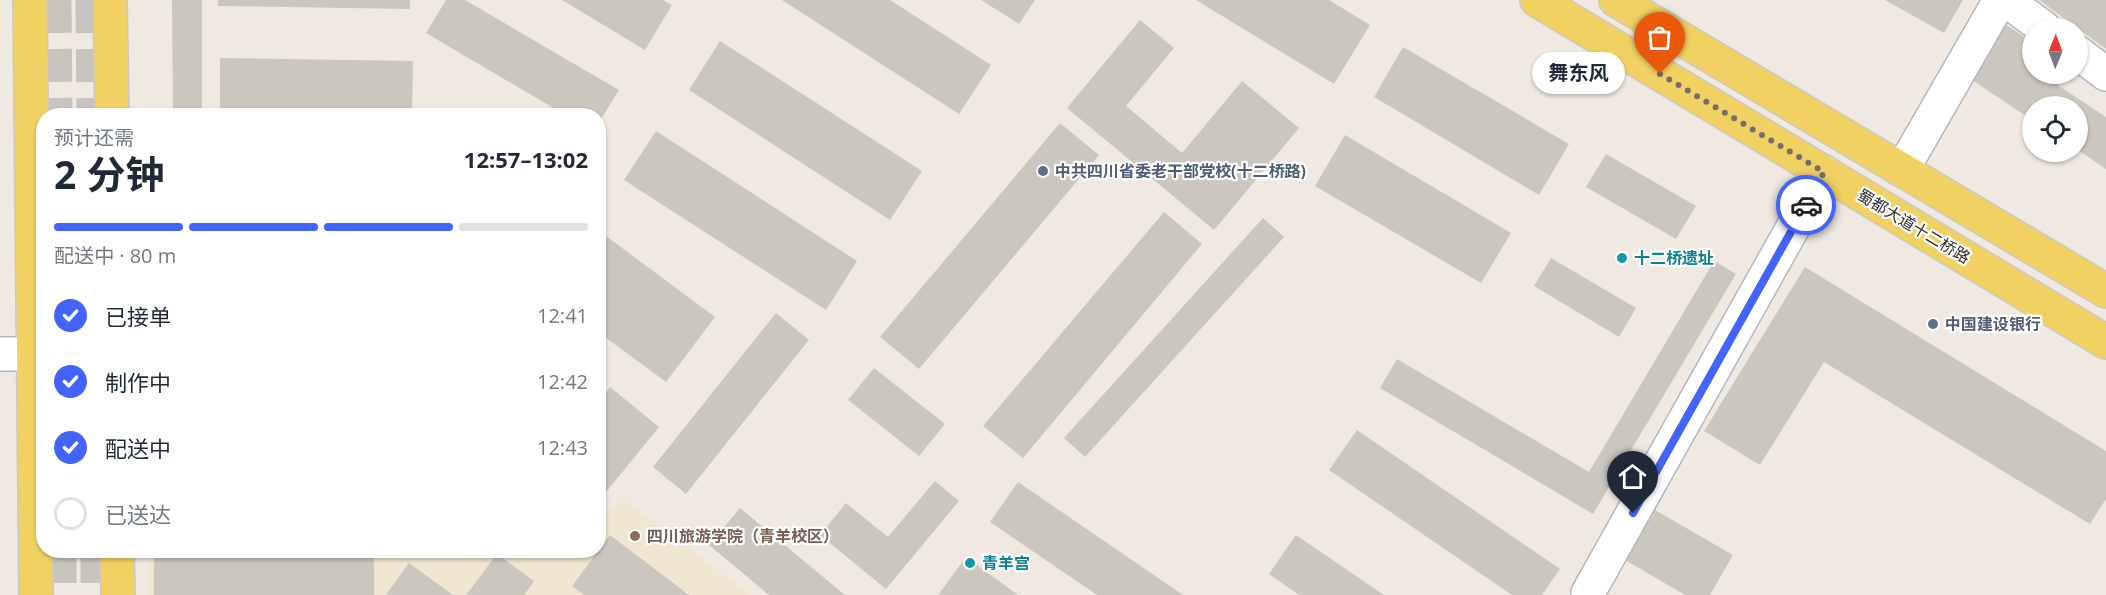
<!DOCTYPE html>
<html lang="zh">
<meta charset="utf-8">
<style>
body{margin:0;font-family:"Open Sans","Noto Sans SC",sans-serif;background:#f6f6f7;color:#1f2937;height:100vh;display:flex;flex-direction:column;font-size:22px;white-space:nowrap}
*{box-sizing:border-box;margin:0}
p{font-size:20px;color:#747a83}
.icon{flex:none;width:33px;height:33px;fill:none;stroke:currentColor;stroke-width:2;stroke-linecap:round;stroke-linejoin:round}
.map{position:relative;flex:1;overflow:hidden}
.details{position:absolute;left:36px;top:108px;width:570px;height:450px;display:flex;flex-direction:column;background:#fff;border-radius:24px;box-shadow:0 2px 4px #0004}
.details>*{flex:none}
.needle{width:39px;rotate:1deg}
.buttons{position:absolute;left:2022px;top:18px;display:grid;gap:12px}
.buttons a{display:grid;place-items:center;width:66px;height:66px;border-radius:50%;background:#fff;box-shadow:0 2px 4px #0004;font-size:30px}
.pin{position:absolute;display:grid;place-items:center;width:51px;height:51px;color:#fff;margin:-62px -26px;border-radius:50% 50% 50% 0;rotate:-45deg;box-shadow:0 0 6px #0007}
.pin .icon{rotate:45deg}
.courier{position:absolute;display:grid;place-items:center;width:60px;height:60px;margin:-30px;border:4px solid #4264fb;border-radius:50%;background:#fff;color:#222;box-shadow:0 2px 8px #0007}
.bubble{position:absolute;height:42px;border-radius:21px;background:#fff;box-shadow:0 2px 4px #0004;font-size:20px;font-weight:700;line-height:42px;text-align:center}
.head em{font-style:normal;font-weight:700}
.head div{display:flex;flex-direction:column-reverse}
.head{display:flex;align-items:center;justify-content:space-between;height:102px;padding:0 18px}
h1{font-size:39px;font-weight:700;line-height:45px}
.bar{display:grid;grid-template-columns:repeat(4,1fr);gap:9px 6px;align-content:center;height:72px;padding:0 18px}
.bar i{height:8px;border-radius:4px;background:#e0e1e3}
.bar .on{background:#4264fb}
.bar p{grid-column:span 4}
ol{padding:0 18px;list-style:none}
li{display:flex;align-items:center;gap:18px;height:66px}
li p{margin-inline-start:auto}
li .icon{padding:6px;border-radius:50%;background:#4264fb;color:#fff;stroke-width:4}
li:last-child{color:#747a83}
li i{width:33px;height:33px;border:3px solid #e0e1e3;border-radius:50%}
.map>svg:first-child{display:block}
</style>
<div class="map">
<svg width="2106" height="595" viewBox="0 0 2106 595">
<rect width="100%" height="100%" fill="#efe9e1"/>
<path fill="#f0e6d1" d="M 623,499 L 751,595 L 150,595 L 150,551 L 598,550 L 599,521 Z"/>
<path fill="#cbc7bf" d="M 172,0 L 202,0 L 202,116 L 173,116 Z
M 218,0 L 410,0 L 410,9 L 218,6 Z
M 446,0 L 465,0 L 619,90 L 598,124 L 598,116 L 567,116 L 426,33 Z
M 562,0 L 663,0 L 672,5 L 645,50 Z
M 782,0 L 890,0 L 991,65 L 959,114 Z
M 981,0 L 1035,0 L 1019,24 Z
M 1196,0 L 1329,0 L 1370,25 L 1334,84 Z
M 1885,0 L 1963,0 L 1944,33 Z
M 2039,0 L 2106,0 L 2106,49 Z
M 1140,20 L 1174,48 L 1126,106 L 1182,153 L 1242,81 L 1299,128 L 1214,230 L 1067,108 Z
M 2005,24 L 2032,42 L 2032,74 L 2041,74 L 2106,117 L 2106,169 L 2078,150 L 2078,106 L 2032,106 L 2032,120 L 1969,78 Z
M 720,41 L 922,171 L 890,220 L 689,90 Z
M 1403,47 L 1569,144 L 1539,195 L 1374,97 Z
M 220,58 L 413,61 L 412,116 L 220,116 Z
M 1060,123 L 1099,155 L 919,369 L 880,337 Z
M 656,131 L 857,261 L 826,310 L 624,180 Z
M 1345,135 L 1511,233 L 1481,283 L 1315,186 Z
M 1606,154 L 1696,206 L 1676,239 L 1586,187 Z
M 1164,212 L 1202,244 L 1023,458 L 983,426 Z
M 1263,218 L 1284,237 L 1085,457 L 1064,438 Z
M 598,230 L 715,317 L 666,382 L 598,332 Z
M 1551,258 L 1636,308 L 1619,337 L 1534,286 Z
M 1714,261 L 1736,274 L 1593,514 L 1380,388 L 1397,359 L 1589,472 Z
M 1805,267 L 2106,451 L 2106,499 L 2090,524 L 1824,362 L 1760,465 L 1704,431 Z
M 776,313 L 809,340 L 686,494 L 653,467 Z
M 874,368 L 945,424 L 919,456 L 848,400 Z
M 610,387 L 659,427 L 598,502 L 598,401 Z
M 1357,430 L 1560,569 L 1542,595 L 1512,595 L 1329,470 Z
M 935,481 L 959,501 L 886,589 L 820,535 L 846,503 L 888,537 Z
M 1018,482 L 1183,595 L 1097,595 L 990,522 Z
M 740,508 L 845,595 L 769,595 L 709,545 Z
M 1655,510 L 1733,555 L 1710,595 L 1685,595 L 1625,560 Z
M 610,535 L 689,595 L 584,595 L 572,586 Z
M 1296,535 L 1384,595 L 1299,595 L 1269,574 Z
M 154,550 L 374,552 L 374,595 L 154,595 Z
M 497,554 L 534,581 L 524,595 L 466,595 Z
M 966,557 L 1018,595 L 938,595 Z
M 409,563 L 453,595 L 386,595 Z"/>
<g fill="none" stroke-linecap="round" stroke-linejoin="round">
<path stroke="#c8c4bd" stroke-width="33" stroke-dasharray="33 16" stroke-linecap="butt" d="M 55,0 L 56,116
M 92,0 L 93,116
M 60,550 L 60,595
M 97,550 L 97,595"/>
<defs>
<path id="minor" d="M 2006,0 L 2044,28
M 2078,53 L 2106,74
M 1902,170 L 2000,0
M 0,354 L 34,354
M 1588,593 L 1824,172"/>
<path id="major" d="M 30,0 L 36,595
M 110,0 L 112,116
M 1537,0 L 2106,342
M 1616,0 L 2106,291
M 117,550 L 118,595"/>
</defs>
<use href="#minor" stroke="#b4b7c1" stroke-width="36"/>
<use href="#major" stroke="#c9c9c9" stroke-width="36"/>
<use href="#minor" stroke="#fff" stroke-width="33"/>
<use href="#major" stroke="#f2d163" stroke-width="33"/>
</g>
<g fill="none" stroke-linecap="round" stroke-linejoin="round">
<path stroke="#726f6d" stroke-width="6" stroke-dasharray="0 10.8" d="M 1660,74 L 1824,172 L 1806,205"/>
<path stroke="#4264fb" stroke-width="8" d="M 1633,513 L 1806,205"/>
</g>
<g fill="#5c6f8a" stroke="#fff" stroke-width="2">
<circle cx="1043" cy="171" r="6"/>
<circle cx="1933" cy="324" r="6"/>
</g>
<g fill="#0f9aa8" stroke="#fff" stroke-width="2">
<circle cx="1622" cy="258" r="6"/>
<circle cx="970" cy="563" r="6"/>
</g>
<circle fill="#8d6e63" stroke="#fff" stroke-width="2" cx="635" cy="536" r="6"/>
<g text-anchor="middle" stroke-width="4.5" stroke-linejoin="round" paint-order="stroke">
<g font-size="16" font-weight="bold" fill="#4e5e75" stroke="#fff" text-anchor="start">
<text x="1055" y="177">中共四川省委老干部党校(十二桥路)</text>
<text x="1945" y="330">中国建设银行</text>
</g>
<g font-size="16" fill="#2e2e2e" stroke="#fff">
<text transform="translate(1914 226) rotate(31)" y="6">蜀都大道十二桥路</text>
</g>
<g font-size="16" font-weight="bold" fill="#0d838f" stroke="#fff" text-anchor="start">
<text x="1634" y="264">十二桥遗址</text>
<text x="982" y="569">青羊宫</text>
</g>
<g font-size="16" font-weight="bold" fill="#785e54" stroke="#fff" text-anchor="start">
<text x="647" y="542">四川旅游学院（青羊校区）</text>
</g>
</g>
</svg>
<div class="buttons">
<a><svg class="needle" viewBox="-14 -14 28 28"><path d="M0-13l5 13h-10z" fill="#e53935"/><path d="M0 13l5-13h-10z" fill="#747a83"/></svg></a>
<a><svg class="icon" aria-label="locate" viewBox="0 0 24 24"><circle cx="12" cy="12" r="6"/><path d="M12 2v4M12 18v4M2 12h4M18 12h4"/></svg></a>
</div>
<div class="pin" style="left:1660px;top:74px;background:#ea580c"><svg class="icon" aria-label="bag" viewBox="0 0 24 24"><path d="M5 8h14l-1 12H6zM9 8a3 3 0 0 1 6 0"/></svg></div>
<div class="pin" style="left:1633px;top:513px;background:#1f2937"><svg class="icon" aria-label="home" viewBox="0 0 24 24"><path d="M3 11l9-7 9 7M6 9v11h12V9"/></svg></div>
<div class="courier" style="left:1806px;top:205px"><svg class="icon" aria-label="car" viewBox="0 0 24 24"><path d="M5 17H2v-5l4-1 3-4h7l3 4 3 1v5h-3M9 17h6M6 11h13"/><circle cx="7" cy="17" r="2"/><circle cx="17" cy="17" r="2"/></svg></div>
<div class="bubble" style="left:1532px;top:52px;width:93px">舞东风</div>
<section class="details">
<div class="head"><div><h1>2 分钟</h1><p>预计还需</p></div><em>12:57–13:02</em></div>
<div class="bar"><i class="on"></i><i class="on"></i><i class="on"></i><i></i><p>配送中 · 80 m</p></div>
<ol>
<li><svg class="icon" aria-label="check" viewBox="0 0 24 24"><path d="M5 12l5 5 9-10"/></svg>已接单<p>12:41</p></li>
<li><svg class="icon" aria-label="check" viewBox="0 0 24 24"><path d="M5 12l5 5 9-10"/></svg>制作中<p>12:42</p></li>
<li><svg class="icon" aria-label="check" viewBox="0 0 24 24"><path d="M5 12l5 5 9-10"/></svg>配送中<p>12:43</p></li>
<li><i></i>已送达</li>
</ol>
</section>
</div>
